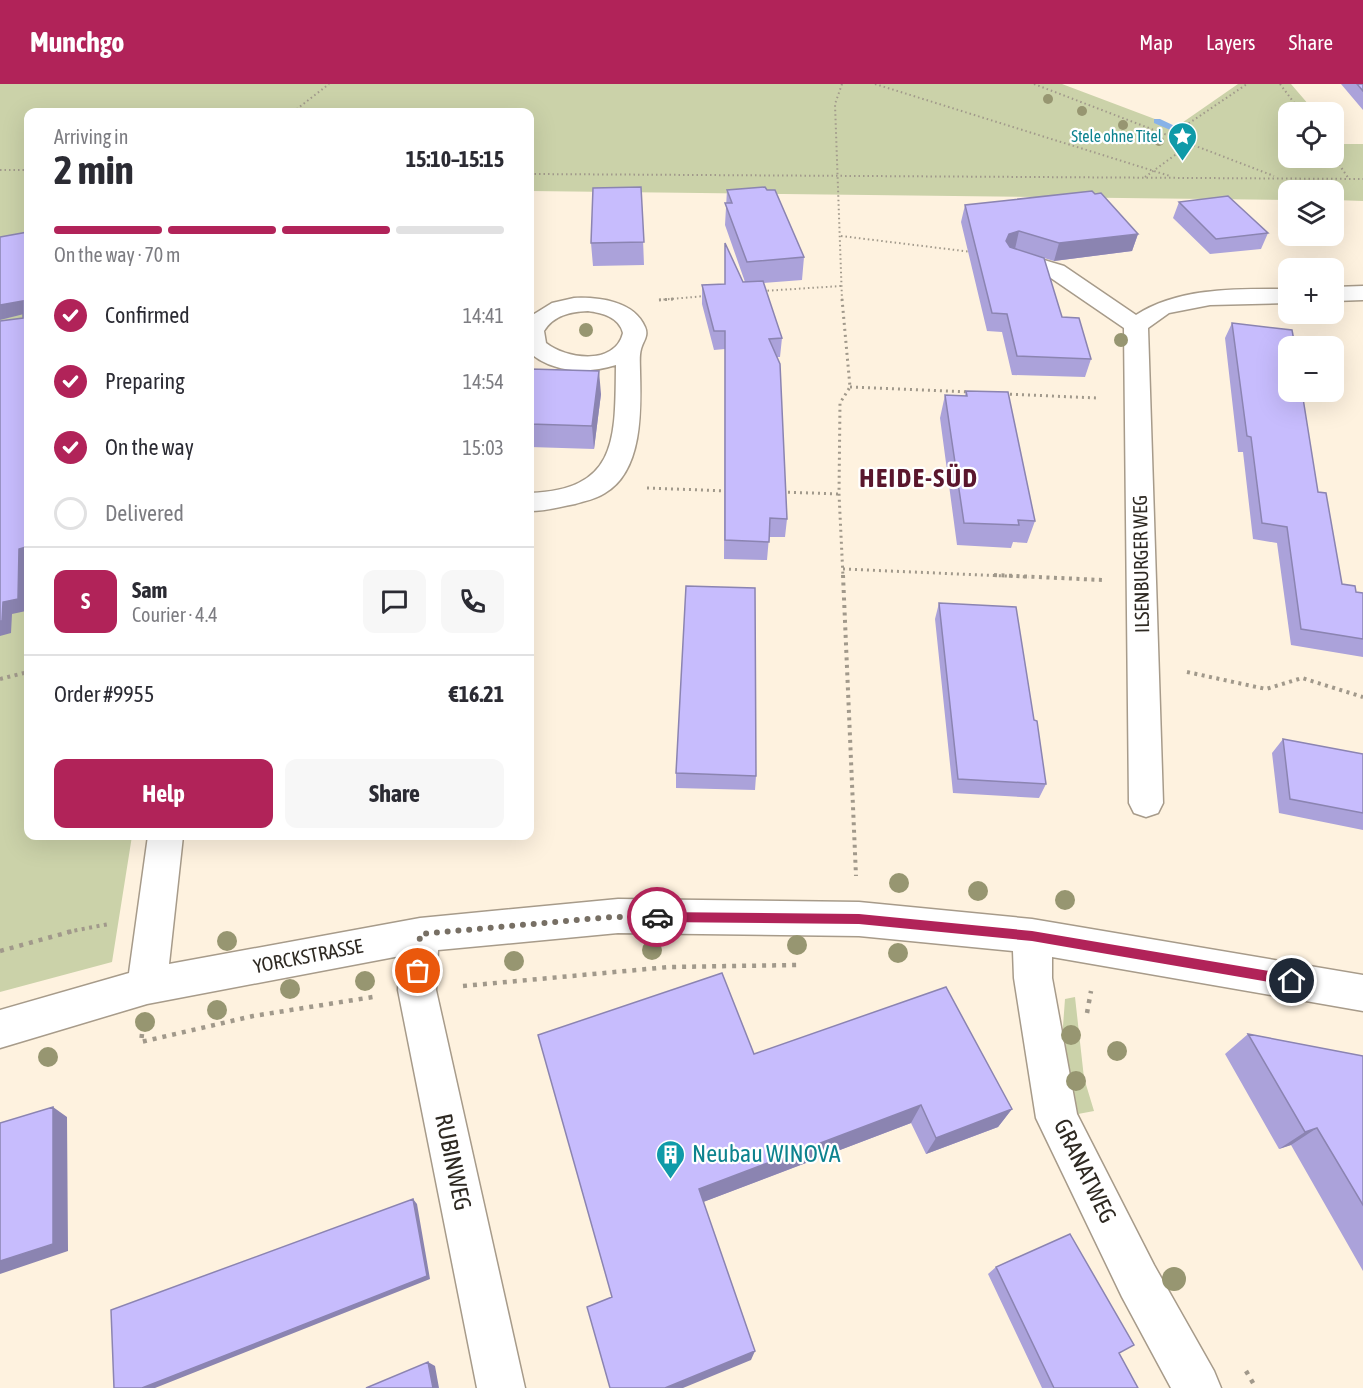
<!DOCTYPE html>
<meta charset="utf-8">
<style>
body{margin:0;font-family:"Asap Condensed",sans-serif;background:#f7f7f7;color:#2b2b33;height:100vh;display:flex;flex-direction:column;font-size:22px;white-space:nowrap}
*{box-sizing:border-box;margin:0}
p{font-size:20px;color:#7c7c81}
.icon{flex:none;width:33px;height:33px;fill:none;stroke:currentColor;stroke-width:2;stroke-linecap:round;stroke-linejoin:round}
.map{position:relative;flex:1;overflow:hidden}
.sheet{position:absolute;left:24px;top:24px;width:510px;height:732px;display:flex;flex-direction:column;background:#fff;border-radius:12px;box-shadow:0 6px 24px #0002}
.sheet>*{flex:none}
.tools{position:absolute;left:1278px;top:18px;display:grid;gap:12px}
.tools a{display:grid;place-items:center;width:66px;height:66px;border-radius:12px;background:#fff;box-shadow:0 6px 24px #0002;font-size:30px}
.pin{position:absolute;display:grid;place-items:center;width:51px;height:51px;color:#fff;margin:-26px;border:3px solid #fff;border-radius:50%;box-shadow:0 2px 6px #0007}
.courier{position:absolute;display:grid;place-items:center;width:60px;height:60px;margin:-30px;border:4px solid #b12359;border-radius:50%;background:#fff;color:#222;box-shadow:0 2px 8px #0007}
.overview em{font-style:normal;font-weight:700}
.overview div{display:flex;flex-direction:column-reverse}
.overview{display:flex;align-items:center;justify-content:space-between;height:102px;padding:0 30px}
h1{font-size:39px;font-weight:700;line-height:45px}
.bar{display:grid;grid-template-columns:repeat(4,1fr);gap:9px 6px;align-content:center;height:72px;padding:0 30px}
.bar i{height:8px;border-radius:4px;background:#e1e1e2}
.bar .current{background:#b12359}
.bar p{grid-column:span 4}
.line{display:flex;align-items:center;gap:15px;padding:0 30px;border-top:2px solid #e1e1e2}
.line div{flex:1}
.round{display:grid;place-items:center;flex:none;width:63px;height:63px;border-radius:12px;background:#f7f7f7}
ol{padding:0 30px;list-style:none}
li{display:flex;align-items:center;gap:18px;height:66px}
li p{margin-inline-start:auto}
li .icon{padding:6px;border-radius:50%;background:#b12359;color:#fff;stroke-width:4}
li:last-child{color:#7c7c81}
li i{width:33px;height:33px;border:3px solid #e1e1e2;border-radius:50%}
.cta{display:flex;gap:12px;margin-top:auto;padding:12px 30px}
.cta a{flex:1;height:69px;border-radius:12px;background:#b12359;color:#fff;font-size:24px;font-weight:700;line-height:69px;text-align:center}
.cta a+a{background:#f7f7f7;color:#2b2b33}
header{display:flex;align-items:center;gap:36px;box-sizing:border-box;height:84px;padding:0 30px;background:#b12359;color:#fff}
header strong{font-size:28px}
nav{display:flex;gap:33px;margin-inline-start:auto;font-size:21px}
.map>svg:first-child{display:block}
</style>
<header>
<strong>Munchgo</strong>
<nav><a>Map</a><a>Layers</a><a>Share</a></nav>
</header>
<div class="map">
<svg width="1363" height="1304" viewBox="0 0 1363 1304">
<rect width="100%" height="100%" fill="#fef2df"/>
<path fill="#cbd2a9" d="M 0,0 L 1062,0 L 1176,43 L 1238,0 L 1291,0 L 1315,28 L 1288,28 L 1288,74 L 1334,74 L 1334,52 L 1340,60 L 1363,60 L 1363,117 L 1334,116 L 1334,106 L 1288,106 L 1288,116 L 530,107 L 530,28 L 28,28 L 28,752 L 132,752 L 112,878 L 0,908 Z
M 1075,913 L 1084,994 L 1094,1027 L 1078,1030 L 1062,956 L 1065,915 Z"/>
<g fill="none" stroke-linecap="round" stroke-linejoin="round">
<path fill="#88b2e8" fill-rule="evenodd" d="M 1154,35 L 1160,35 L 1196,52 L 1189,54 L 1154,39 Z"/>
<defs>
<path id="minor" d="M 1014,167 L 1064,182 L 1136,231 C 1179,203 1238,205 1288,205 L 1288,219 L 1210,221 L 1169,229 L 1148,244 L 1163,719 L 1158,729 L 1146,733 L 1134,729 L 1129,719 L 1124,244 L 1048,192 L 1006,179 L 1003,174 L 1006,169 Z
M 1363,202 L 1363,216 L 1334,217 L 1334,203 Z
M 574,214 C 599,213 634,217 645,243 C 649,252 643,257 641,265 C 639,272 640,280 640,288 C 641,325 643,387 605,409 C 596,415 585,417 575,420 C 560,423 545,427 530,427 L 530,409 C 619,406 615,353 616,281 C 587,290 554,289 530,269 L 531,232 L 552,219 ZM 588,227 C 602,229 619,233 623,249 C 615,282 566,275 546,259 L 544,247 C 554,231 570,228 588,227 Z
M 148,752 L 183,752 L 169,880 L 420,834 L 618,815 L 859,818 L 1032,835 L 1363,891 L 1363,927 L 1052,873 L 1052,894 L 1077,1030 L 1154,1181 L 1214,1287 L 1221,1304 L 1171,1304 L 1122,1213 L 1036,1034 L 1014,894 L 1013,867 L 859,852 L 618,849 L 438,866 L 436,906 L 525,1304 L 477,1304 L 398,906 L 400,872 L 147,920 L 0,964 L 0,926 L 129,889 Z"/>
</defs>
<use href="#minor" stroke="#a79b8a" stroke-width="3"/>
<path stroke="#a1998b" stroke-width="2" stroke-dasharray="1.5 3" stroke-linecap="butt" d="M 842,0 L 835,20 L 842,216
M 875,0 L 1170,92
M 1034,0 L 1274,92
M 1280,0 L 1301,28
M 293,28 L 329,0
M 1170,52 L 1247,0
M 1334,73 L 1349,95
M 0,86 L 28,86
M 530,90 L 1363,95
M 1145,93 L 1190,60
M 841,152 L 972,168
M 763,207 L 841,202
M 659,216 L 705,212"/>
<path stroke="#a1998b" stroke-width="3" stroke-dasharray="2 4" stroke-linecap="butt" d="M 842,215 L 850,303 L 840,319 L 839,410 L 843,493
M 659,216 L 674,215
M 850,303 L 969,308
M 1004,310 L 1098,314
M 647,404 L 729,407
M 782,408 L 839,410
M 843,485 L 1029,493"/>
<path stroke="#a1998b" stroke-width="4" stroke-dasharray="3 4.5" stroke-linecap="butt" d="M 843,491 L 856,792
M 994,491 L 1102,496
M 1187,588 L 1266,605 L 1302,594 L 1363,613
M 0,595 L 28,588
M 67,848 L 109,840"/>
<path stroke="#a1998b" stroke-width="4.5" stroke-dasharray="4 6" stroke-linecap="butt" d="M 0,867 L 73,847
M 463,902 L 669,883 L 797,881
M 1087,929 L 1091,907
M 142,950 L 141,958 L 253,932 L 373,913
M 1246,1287 L 1256,1304"/>
<use href="#minor" fill="#fff" fill-rule="evenodd"/>
</g>
<g fill="#979671">
<circle cx="1048" cy="15" r="5"/>
<circle cx="1082" cy="27" r="5"/>
<circle cx="1123" cy="41" r="5"/>
<circle cx="1159" cy="57" r="5"/>
<circle cx="586" cy="246" r="7"/>
<circle cx="1121" cy="256" r="7"/>
<circle cx="899" cy="799" r="10"/>
<circle cx="978" cy="807" r="10"/>
<circle cx="1065" cy="816" r="10"/>
<circle cx="227" cy="857" r="10"/>
<circle cx="797" cy="861" r="10"/>
<circle cx="652" cy="866" r="10"/>
<circle cx="898" cy="869" r="10"/>
<circle cx="514" cy="877" r="10"/>
<circle cx="365" cy="897" r="10"/>
<circle cx="290" cy="905" r="10"/>
<circle cx="217" cy="926" r="10"/>
<circle cx="145" cy="938" r="10"/>
<circle cx="1071" cy="951" r="10"/>
<circle cx="1117" cy="967" r="10"/>
<circle cx="48" cy="973" r="10"/>
<circle cx="1076" cy="997" r="10"/>
<circle cx="1174" cy="1195" r="12"/>
</g>
<path fill="#aba2da" d="M 1341,0 L 1363,0 L 1363,26 Z
M 641,103 L 644,181 L 593,182 L 591,159 Z
M 727,106 L 804,173 L 802,196 L 763,199 L 782,254 L 780,273 L 777,273 L 787,435 L 785,453 L 769,453 L 767,476 L 724,475 L 725,265 L 714,266 L 702,220 L 702,201 L 725,200 L 725,159 L 743,198 L 745,198 L 725,141 Z
M 1179,118 L 1268,149 L 1261,165 L 1210,170 L 1173,134 Z
M 965,121 L 1138,150 L 1132,167 L 1054,177 L 1044,174 L 1062,233 L 1091,275 L 1085,293 L 1012,291 L 1002,248 L 987,247 L 961,138 Z
M 1232,239 L 1318,408 L 1342,500 L 1356,508 L 1363,509 L 1363,573 L 1291,561 L 1277,459 L 1253,455 L 1243,368 L 1238,368 L 1225,254 Z
M 530,285 L 601,310 L 594,365 L 530,363 Z
M 966,307 L 1035,437 L 1027,459 L 1013,458 L 1011,464 L 957,461 L 940,334 L 945,311 L 965,312 Z
M 939,519 L 1034,636 L 1046,700 L 1039,714 L 953,709 L 935,535 Z
M 1283,655 L 1363,670 L 1363,746 L 1279,729 L 1272,669 Z
M 676,689 L 756,692 L 755,706 L 676,704 Z
M 1248,950 L 1363,972 L 1363,1187 L 1291,1061 L 1279,1065 L 1225,970 Z
M 754,970 L 1012,1025 L 998,1043 L 926,1070 L 911,1039 L 703,1118 L 751,1276 L 612,1213 Z
M 996,1183 L 1119,1269 L 1138,1304 L 1042,1304 L 988,1190 Z"/>
<path fill="#8b84b1" d="M 1019,147 L 1015,165 L 1004,168 L 1006,157 L 1009,150 Z
M 1138,150 L 1132,167 L 1054,177 L 1059,159 Z
M 23,217 L 28,229 L 0,236 L 0,221 Z
M 599,287 L 601,310 L 594,365 L 592,342 Z
M 28,429 L 28,477 L 27,477 L 26,527 L 12,530 L 11,549 L 0,552 L 0,537 L 3,518 Z
M 921,1021 L 911,1039 L 698,1120 L 699,1105 Z
M 53,1023 L 67,1033 L 68,1167 L 0,1190 L 0,1177 Z
M 1012,1025 L 998,1043 L 926,1070 L 936,1054 Z
M 1317,1044 L 1291,1061 L 1279,1065 L 1305,1048 Z
M 413,1115 L 417,1120 L 430,1195 L 155,1304 L 142,1304 Z
M 755,1267 L 751,1276 L 683,1304 L 665,1304 Z
M 428,1278 L 435,1282 L 439,1304 L 433,1304 Z"/>
<path fill="#c7bcfd" stroke="#8b84b1" stroke-width="1.5" d="M 1357,0 L 1363,0 L 1363,7 Z
M 641,103 L 644,158 L 591,159 L 593,104 Z
M 765,103 L 767,106 L 775,106 L 804,173 L 747,178 L 725,119 L 732,119 L 727,106 Z
M 1092,107 L 1095,110 L 1101,109 L 1138,150 L 1059,159 L 1019,147 L 1009,150 L 1006,157 L 1010,163 L 1044,174 L 1062,233 L 1079,234 L 1091,275 L 1017,272 L 1007,230 L 992,229 L 965,121 Z
M 1228,112 L 1268,149 L 1216,155 L 1179,118 Z
M 28,148 L 28,273 L 27,303 L 28,303 L 28,429 L 26,463 L 19,465 L 18,515 L 3,518 L 2,537 L 0,537 L 0,237 L 23,234 L 23,217 L 0,221 L 0,153 Z
M 725,159 L 743,198 L 763,197 L 782,254 L 769,255 L 780,280 L 787,435 L 770,434 L 769,458 L 725,456 L 725,247 L 714,247 L 702,201 L 725,200 Z
M 1232,239 L 1292,246 L 1295,262 L 1288,262 L 1288,308 L 1302,308 L 1318,408 L 1326,409 L 1342,500 L 1355,502 L 1356,508 L 1363,509 L 1363,555 L 1301,545 L 1287,443 L 1262,439 L 1251,353 L 1247,352 Z
M 530,285 L 599,287 L 592,342 L 530,340 Z
M 966,307 L 1008,308 L 1035,437 L 1018,436 L 1019,441 L 964,439 L 945,311 L 967,312 Z
M 686,502 L 755,504 L 756,692 L 676,689 Z
M 939,519 L 1016,523 L 1034,636 L 1037,637 L 1046,700 L 958,695 Z
M 1283,655 L 1363,670 L 1363,729 L 1290,715 Z
M 722,889 L 754,970 L 946,903 L 1012,1025 L 936,1054 L 921,1021 L 699,1105 L 755,1267 L 665,1304 L 610,1304 L 587,1223 L 612,1213 L 538,951 Z
M 1248,950 L 1363,972 L 1363,1121 L 1317,1044 L 1305,1048 Z
M 53,1023 L 53,1160 L 0,1177 L 0,1039 Z
M 413,1115 L 427,1192 L 142,1304 L 114,1304 L 111,1226 Z
M 1070,1150 L 1134,1261 L 1119,1269 L 1138,1304 L 1054,1304 L 996,1183 Z
M 428,1278 L 433,1304 L 366,1304 Z"/>
<path fill="#b12359" d="M 657,828 L 859,830 L 1032,847 L 1292,891 L 1298,897 L 1292,902 L 1032,857 L 859,840 L 657,838 L 652,833 Z"/>
<g fill="none" stroke-linecap="round" stroke-linejoin="round">
<path stroke="#776f64" stroke-width="6" stroke-dasharray="0 10.8" d="M 418,887 L 420,850 L 611,833 L 657,833"/>
</g>
<defs>
<symbol id="sight-pin" viewBox="-11 -11 22 30"><path d="M0 17L-7.5 6A9.5 9.5 0 1 1 7.5 6Z" fill="#0f9aa8" stroke="#fff"/><path d="M0-6L1.8-2.2L6-1.7L2.9 1.2L3.7 5.4L0 3.3L-3.7 5.4L-2.9 1.2L-6-1.7L-1.8-2.2Z" fill="#fff"/></symbol>
<symbol id="building-pin" viewBox="-11 -11 22 30"><path d="M0 17L-7.5 6A9.5 9.5 0 1 1 7.5 6Z" fill="#0f9aa8" stroke="#fff"/><path d="M-4-6H4V6H1V3H-1V6H-4ZM-2.5-4.3h1.7v1.8h-1.7ZM.8-4.3h1.7v1.8H.8ZM-2.5-1h1.7V.8h-1.7ZM.8-1h1.7V.8H.8Z" fill="#fff"/></symbol>
</defs>
<g fill-rule="evenodd">
<use href="#sight-pin" x="1166" y="36" width="33" height="45"/>
<use href="#building-pin" x="654" y="1054" width="33" height="45"/>
</g>
<g text-anchor="middle" stroke-width="4.5" stroke-linejoin="round" paint-order="stroke">
<g font-size="16" fill="#0d838f" stroke="#fff" text-anchor="end">
<text x="1162" y="58">Stele ohne Titel</text>
</g>
<g font-size="20" fill="#2e2922" stroke="#fff">
<text transform="translate(1141 480) rotate(-91)" y="7">ILSENBURGER WEG</text>
<text transform="translate(308 872) rotate(-11)" y="7">YORCKSTRASSE</text>
</g>
<g font-size="24" fill="#0d838f" stroke="#fff" text-anchor="start">
<text x="692" y="1078">Neubau WINOVA</text>
</g>
<g font-size="24" fill="#2e2922" stroke="#fff">
<text transform="translate(453 1078) rotate(78)" y="8">RUBINWEG</text>
<text transform="translate(1085 1087) rotate(64)" y="8">GRANATWEG</text>
</g>
<g font-size="26" font-weight="bold" letter-spacing="1.5" fill="#5a162d" stroke="#fff">
<text x="919" y="403">HEIDE-SÜD</text>
</g>
</g>
</svg>
<div class="tools">
<a><svg class="icon" aria-label="locate" viewBox="0 0 24 24"><circle cx="12" cy="12" r="6"/><path d="M12 2v4M12 18v4M2 12h4M18 12h4"/></svg></a>
<a><svg class="icon" aria-label="layers" viewBox="0 0 24 24"><path d="M12 4l9 5-9 5-9-5zM3 14l9 5 9-5"/></svg></a>
<a>+</a>
<a>−</a>
</div>
<div class="pin" style="left:418px;top:887px;background:#ea580c"><svg class="icon" aria-label="bag" viewBox="0 0 24 24"><path d="M5 8h14l-1 12H6zM9 8a3 3 0 0 1 6 0"/></svg></div>
<div class="pin" style="left:1292px;top:897px;background:#1f2937"><svg class="icon" aria-label="home" viewBox="0 0 24 24"><path d="M3 11l9-7 9 7M6 9v11h12V9"/></svg></div>
<div class="courier" style="left:657px;top:833px"><svg class="icon" aria-label="car" viewBox="0 0 24 24"><path d="M5 17H2v-5l4-1 3-4h7l3 4 3 1v5h-3M9 17h6M6 11h13"/><circle cx="7" cy="17" r="2"/><circle cx="17" cy="17" r="2"/></svg></div>
<section class="sheet">
<div class="overview"><div><h1>2 min</h1><p>Arriving in</p></div><em>15:10–15:15</em></div>
<div class="bar"><i class="current"></i><i class="current"></i><i class="current"></i><i></i><p>On the way · 70 m</p></div>
<ol>
<li><svg class="icon" aria-label="check" viewBox="0 0 24 24"><path d="M5 12l5 5 9-10"/></svg>Confirmed<p>14:41</p></li>
<li><svg class="icon" aria-label="check" viewBox="0 0 24 24"><path d="M5 12l5 5 9-10"/></svg>Preparing<p>14:54</p></li>
<li><svg class="icon" aria-label="check" viewBox="0 0 24 24"><path d="M5 12l5 5 9-10"/></svg>On the way<p>15:03</p></li>
<li><i></i>Delivered</li>
</ol>
<div class="line" style="height:108px"><b class="round" style="background:#b12359;color:#fff">S</b><div><b>Sam</b><p>Courier · 4.4</p></div><a class="round"><svg class="icon" aria-label="chat" viewBox="0 0 24 24"><path d="M4 5h16v11H9l-5 4z"/></svg></a><a class="round"><svg class="icon" aria-label="phone" viewBox="0 0 24 24"><path d="M5 4h4l2 5-3 2q2 4 5 5l2-3 5 2v4C11 20 4 13 5 4z"/></svg></a></div>
<div class="line" style="height:78px"><div>Order #9955</div><b>€16.21</b></div>
<div class="cta"><a>Help</a><a>Share</a></div>
</section>
</div>
